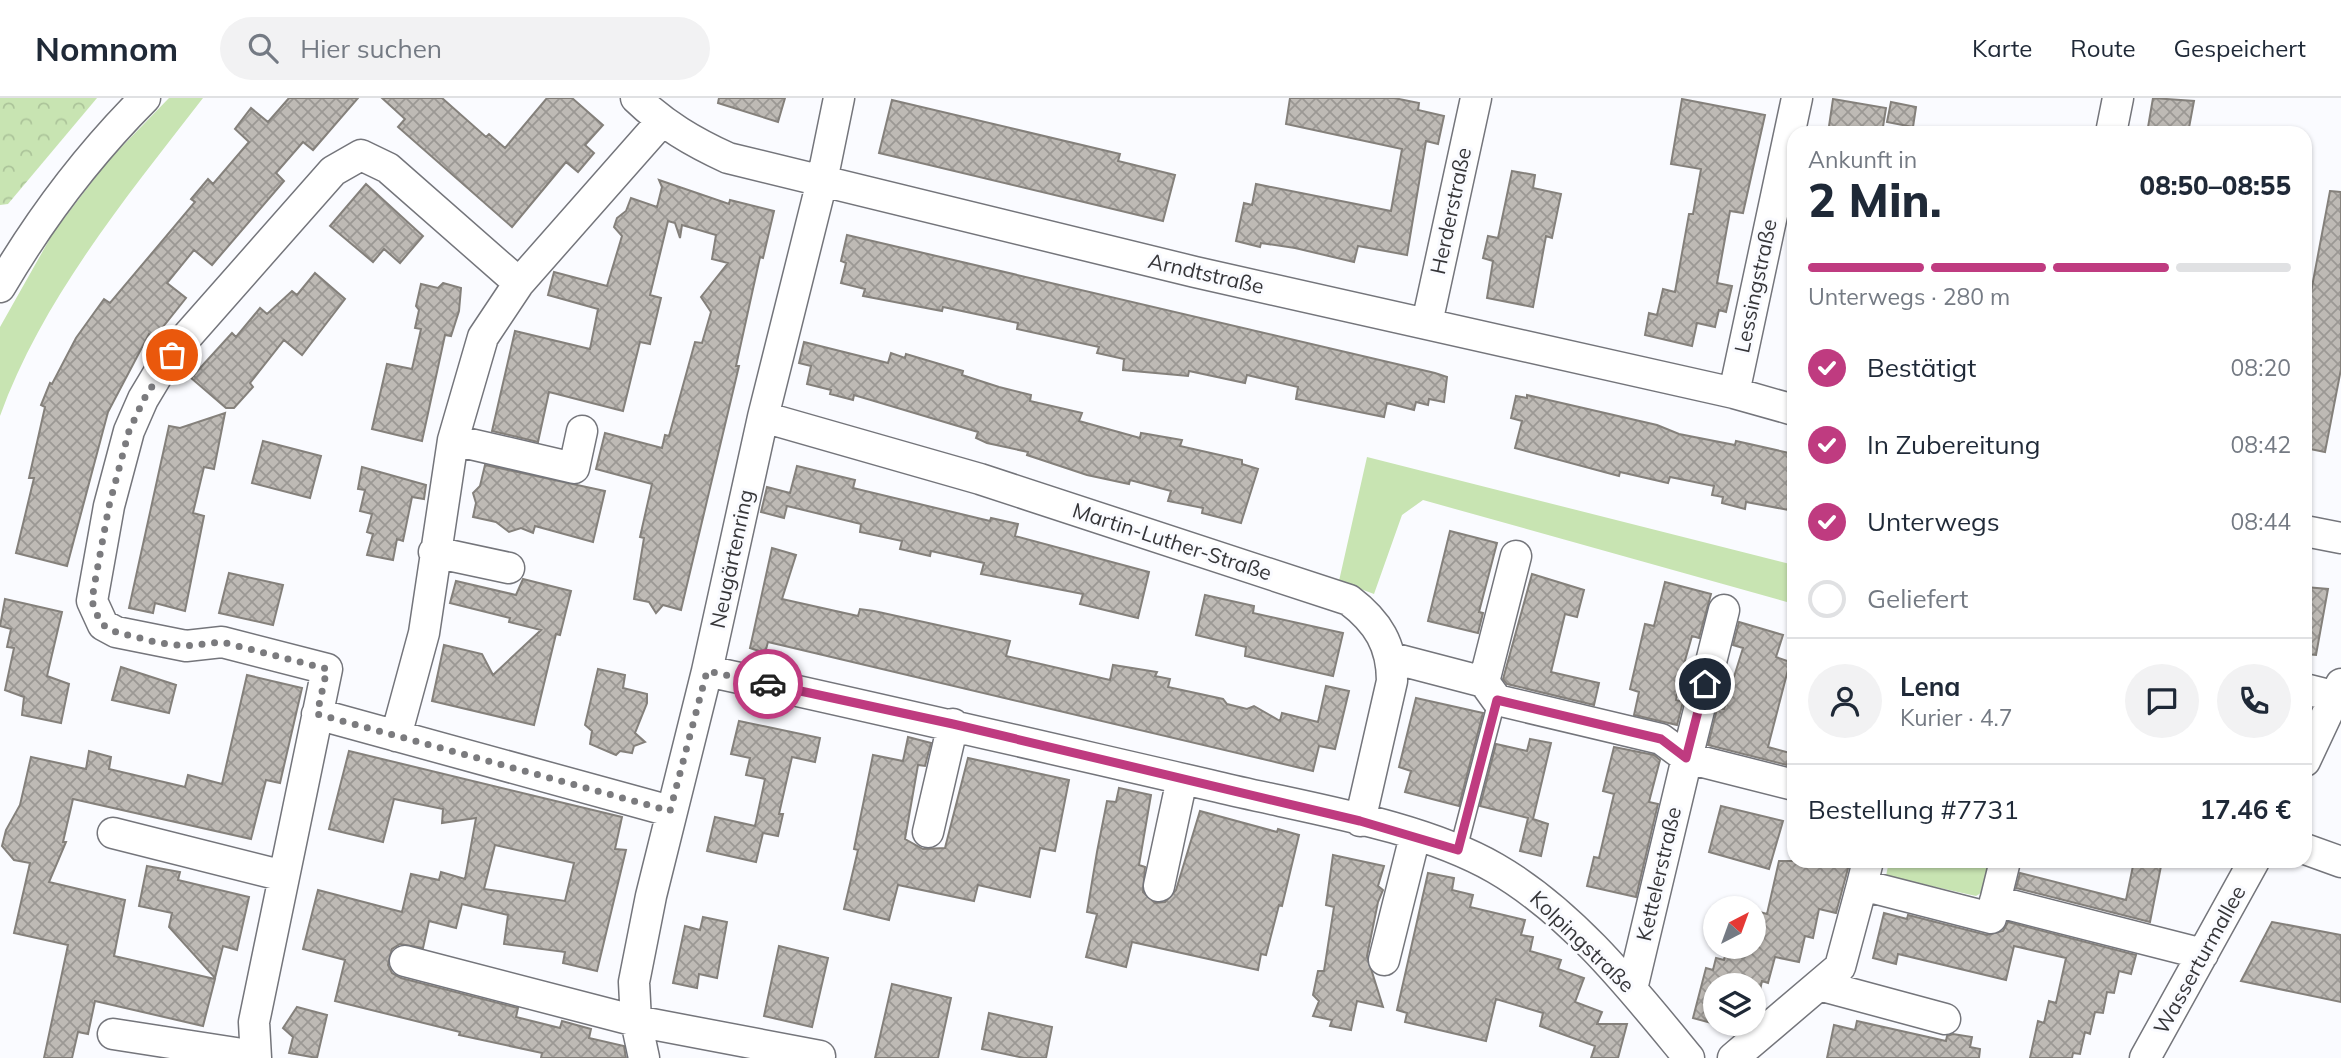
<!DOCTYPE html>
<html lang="de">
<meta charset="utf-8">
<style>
body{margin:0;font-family:Mulish,sans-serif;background:#f2f2f3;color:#1f2937;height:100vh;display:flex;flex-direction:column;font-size:26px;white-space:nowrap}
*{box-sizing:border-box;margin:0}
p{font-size:23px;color:#747a83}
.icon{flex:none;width:38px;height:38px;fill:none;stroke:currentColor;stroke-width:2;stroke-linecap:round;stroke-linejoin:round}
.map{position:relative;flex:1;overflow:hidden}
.sheet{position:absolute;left:1787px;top:28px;width:525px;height:742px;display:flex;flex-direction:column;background:#fff;border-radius:21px;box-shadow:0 2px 5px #0004}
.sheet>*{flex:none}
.needle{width:46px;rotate:41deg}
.tools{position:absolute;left:1703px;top:798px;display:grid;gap:14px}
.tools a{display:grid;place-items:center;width:63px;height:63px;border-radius:50%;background:#fff;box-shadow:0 2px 5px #0004;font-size:35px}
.pin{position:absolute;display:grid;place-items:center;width:60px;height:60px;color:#fff;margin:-30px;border:4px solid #fff;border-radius:50%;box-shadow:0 2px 7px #0007}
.courier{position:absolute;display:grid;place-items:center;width:70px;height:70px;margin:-35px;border:5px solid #bf3b80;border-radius:50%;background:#fff;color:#222;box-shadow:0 2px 9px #0007}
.summary em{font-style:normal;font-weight:800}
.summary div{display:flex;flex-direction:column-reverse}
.summary{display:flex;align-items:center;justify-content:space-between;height:119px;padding:0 21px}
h1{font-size:46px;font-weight:800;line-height:52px}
.bar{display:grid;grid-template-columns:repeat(4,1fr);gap:10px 7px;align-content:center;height:84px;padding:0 21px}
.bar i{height:9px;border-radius:5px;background:#e0e1e3}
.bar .selected{background:#bf3b80}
.bar p{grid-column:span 4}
.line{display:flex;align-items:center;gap:18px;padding:0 21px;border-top:2px solid #e0e1e3}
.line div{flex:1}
.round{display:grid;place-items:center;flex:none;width:74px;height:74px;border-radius:37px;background:#f2f2f3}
ol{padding:0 21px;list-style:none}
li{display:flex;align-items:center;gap:21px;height:77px}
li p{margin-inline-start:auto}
li .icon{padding:7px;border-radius:50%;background:#bf3b80;color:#fff;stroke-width:4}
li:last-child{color:#747a83}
li i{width:38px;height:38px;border:4px solid #e0e1e3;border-radius:50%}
header{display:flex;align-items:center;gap:42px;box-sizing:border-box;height:98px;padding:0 35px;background:#fff;border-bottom:2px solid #e0e1e3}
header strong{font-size:33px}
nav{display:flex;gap:38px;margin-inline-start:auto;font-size:24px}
.search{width:490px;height:63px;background:#f2f2f3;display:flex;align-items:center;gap:18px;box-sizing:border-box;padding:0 24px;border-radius:38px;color:#747a83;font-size:26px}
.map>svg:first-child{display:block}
</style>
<header>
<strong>Nomnom</strong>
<div class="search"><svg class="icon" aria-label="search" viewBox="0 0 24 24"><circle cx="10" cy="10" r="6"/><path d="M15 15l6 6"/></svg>Hier suchen</div>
<nav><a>Karte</a><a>Route</a><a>Gespeichert</a></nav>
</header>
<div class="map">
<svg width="2341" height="960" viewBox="0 0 2341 960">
<defs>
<pattern id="forest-crowns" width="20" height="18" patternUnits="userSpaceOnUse" patternTransform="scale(1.75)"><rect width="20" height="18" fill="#c8e4b2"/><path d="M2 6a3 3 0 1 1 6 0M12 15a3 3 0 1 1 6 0" fill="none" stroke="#acc49a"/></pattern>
<pattern id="building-cross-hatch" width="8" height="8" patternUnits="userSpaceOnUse" patternTransform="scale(1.75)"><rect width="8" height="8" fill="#bebab5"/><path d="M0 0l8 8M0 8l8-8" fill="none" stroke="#9b9894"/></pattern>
</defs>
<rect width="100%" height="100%" fill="#fafbff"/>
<path fill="#c8e4b2" d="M 169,0 L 203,0 C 128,97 42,201 0,318 L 0,229 L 53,135 L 107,64 Z
M 1367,359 L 1794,467 L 1794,506 L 1423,402 L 1402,417 L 1374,496 L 1339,483 Z
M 1889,763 L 1995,763 L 1989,790 L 1976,798 L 1886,778 Z"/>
<path fill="url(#forest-crowns)" d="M 0,0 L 97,0 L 8,106 L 0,107 Z"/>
<path fill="url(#building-cross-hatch)" stroke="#84807b" stroke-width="2" fill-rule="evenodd" d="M 289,0 L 358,0 L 313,52 L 303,44 L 276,75 L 284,83 L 212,167 L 194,152 L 167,185 L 186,200 L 154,240 L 149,236 L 108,314 L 67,468 L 16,455 L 34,380 L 29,380 L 45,309 L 41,307 L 50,285 L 52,286 L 76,240 L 104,201 L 110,205 L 195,104 L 191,101 L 208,81 L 213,86 L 249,44 L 235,31 L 251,10 L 268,24 Z
M 382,0 L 442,0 L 486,39 L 489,36 L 505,50 L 547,0 L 572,0 L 603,27 L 585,47 L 594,55 L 578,74 L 566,64 L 512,129 L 398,29 L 405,21 Z
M 719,0 L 785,0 L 778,24 L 718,5 Z
M 1290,0 L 1394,0 L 1419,5 L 1418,12 L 1444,18 L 1438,46 L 1426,43 L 1407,157 L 1358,148 L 1354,164 L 1295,150 L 1261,145 L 1260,149 L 1236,143 L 1244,105 L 1252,107 L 1256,86 L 1391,113 L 1402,51 L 1286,26 Z
M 2153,0 L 2194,3 L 2188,35 L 2147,35 Z
M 1682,1 L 1765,17 L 1743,115 L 1730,113 L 1717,185 L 1732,188 L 1726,214 L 1719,212 L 1715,229 L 1697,225 L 1692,248 L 1645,237 L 1649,215 L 1657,217 L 1663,191 L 1675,194 L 1689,116 L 1693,116 L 1701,71 L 1671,66 Z
M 1833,1 L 1886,10 L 1882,35 L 1828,35 Z
M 892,2 L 1120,56 L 1118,63 L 1175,77 L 1163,123 L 879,55 Z
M 1891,4 L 1916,9 L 1913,29 L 1887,24 Z
M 1512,73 L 1535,77 L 1533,90 L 1561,96 L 1552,140 L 1546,138 L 1533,209 L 1487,200 L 1493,163 L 1483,160 L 1488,138 L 1498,140 Z
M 659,82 L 729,106 L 730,102 L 774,113 L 763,160 L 760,159 L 736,268 L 739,268 L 681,512 L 663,507 L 656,515 L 649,504 L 634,501 L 644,440 L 640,439 L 652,386 L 596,371 L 605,335 L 662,350 L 665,337 L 669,338 L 695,244 L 702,245 L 711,214 L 701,199 L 728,165 L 712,161 L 716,137 L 682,127 L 680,140 L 675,125 L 668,123 L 650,197 L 661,200 L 650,246 L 640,244 L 623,313 L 549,294 L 538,344 L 492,333 L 515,233 L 590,251 L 598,211 L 548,197 L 554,174 L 607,188 L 622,138 L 614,129 L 617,120 L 626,113 L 631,100 L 657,109 L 662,89 Z
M 366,86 L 423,138 L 400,165 L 384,151 L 373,164 L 330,128 Z
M 2330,93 L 2341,94 L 2341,271 L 2325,354 L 2305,350 L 2305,226 Z
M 847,137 L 1435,275 L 1447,279 L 1444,304 L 1429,301 L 1428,307 L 1416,304 L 1414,312 L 1387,305 L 1384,319 L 1296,301 L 1298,289 L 1247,277 L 1245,285 L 1189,273 L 1188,278 L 1123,272 L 1124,261 L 1097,255 L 1099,249 L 1017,231 L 1018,225 L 943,209 L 942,213 L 863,198 L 865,191 L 841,185 L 846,165 L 841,163 Z
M 315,175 L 345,201 L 302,257 L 284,242 L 250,285 L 253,289 L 234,310 L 226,310 L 191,280 L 232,235 L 236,239 L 260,210 L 267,216 L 292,193 L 297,197 Z
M 443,185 L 461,190 L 459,213 L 451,238 L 445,237 L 422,343 L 372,331 L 387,266 L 412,271 L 421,231 L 415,230 L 419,212 L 416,208 L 421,186 L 438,190 Z
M 804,244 L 888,265 L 891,255 L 905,260 L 906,256 L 963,273 L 962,277 L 999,289 L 1031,297 L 1030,303 L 1082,315 L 1079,323 L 1140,340 L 1141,335 L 1182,342 L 1180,348 L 1242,362 L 1242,366 L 1258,371 L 1241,425 L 1202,415 L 1203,410 L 1168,403 L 1171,393 L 1130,382 L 1129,386 L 1087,377 L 1027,357 L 1028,354 L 987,345 L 976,340 L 978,334 L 854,297 L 853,302 L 830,296 L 831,292 L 807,286 L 811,268 L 799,265 Z
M 1527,297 L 1657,327 L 1679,336 L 1735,347 L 1736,343 L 1794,356 L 1794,413 L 1746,404 L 1745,411 L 1722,405 L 1723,399 L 1712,397 L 1714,388 L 1670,379 L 1668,385 L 1620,374 L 1619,378 L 1515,350 L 1522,323 L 1511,320 L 1516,298 L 1527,300 Z
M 225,315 L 214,371 L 204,369 L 193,415 L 204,418 L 185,513 L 155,505 L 153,515 L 129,510 L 169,328 L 180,330 Z
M 263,343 L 321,358 L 310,400 L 252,385 Z
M 485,367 L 605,393 L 593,444 L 535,428 L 533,435 L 521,430 L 509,434 L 496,424 L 473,419 L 476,405 L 473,395 L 480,388 Z
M 797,368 L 855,382 L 853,390 L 990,423 L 991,420 L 1018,426 L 1015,438 L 1149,474 L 1138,520 L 1080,506 L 1083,496 L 981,476 L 984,465 L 931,453 L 930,458 L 900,451 L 902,443 L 860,434 L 861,426 L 787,408 L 784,420 L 761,414 L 767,389 L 790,395 Z
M 362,369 L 426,387 L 424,401 L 412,399 L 403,443 L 397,441 L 393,462 L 367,457 L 373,436 L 367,434 L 372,416 L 360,413 L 365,392 L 358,391 Z
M 1450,433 L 1497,445 L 1479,514 L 1483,515 L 1478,535 L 1428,523 Z
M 772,450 L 796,457 L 782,501 L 858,518 L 860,511 L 874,513 L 1010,543 L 1006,558 L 1110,582 L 1113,567 L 1157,574 L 1155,578 L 1170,581 L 1168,589 L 1223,601 L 1227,606 L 1247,611 L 1254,608 L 1280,623 L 1282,615 L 1318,624 L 1326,588 L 1349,593 L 1335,651 L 1319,648 L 1313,673 L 768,544 L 765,555 L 750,550 Z
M 229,475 L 283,487 L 273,527 L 219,515 Z
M 1532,476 L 1584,492 L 1577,519 L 1565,516 L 1551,574 L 1599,585 L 1594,607 L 1507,586 L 1503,581 Z
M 523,481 L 571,493 L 560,537 L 556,536 L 534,627 L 432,603 L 444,547 L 482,556 L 493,577 L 541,532 L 509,524 L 510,520 L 450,505 L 456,483 L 516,497 Z
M 1665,484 L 1711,496 L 1699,540 L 1692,538 L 1680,580 L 1676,602 L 1683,604 L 1677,627 L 1634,617 L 1639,594 L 1630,591 L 1645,526 L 1654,528 Z
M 2305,489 L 2328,491 L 2316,557 L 2305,556 Z
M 1205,497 L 1254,508 L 1253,515 L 1343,535 L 1333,578 L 1245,558 L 1246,549 L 1196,537 Z
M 5,501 L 62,514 L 47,578 L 69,586 L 61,625 L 22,617 L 24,599 L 5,592 L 14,550 L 7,549 L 11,531 L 0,528 Z
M 1739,524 L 1783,537 L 1776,559 L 1790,564 L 1768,649 L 1790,655 L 1787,667 L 1708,647 L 1717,611 L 1724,611 L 1743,550 L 1733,547 Z
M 121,569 L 176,587 L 169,615 L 112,602 Z
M 598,571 L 625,577 L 623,590 L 647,596 L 647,605 L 635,635 L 645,644 L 634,648 L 632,655 L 620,653 L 616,657 L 590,646 L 592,633 L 585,627 Z
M 247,577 L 302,590 L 280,685 L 266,682 L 251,741 L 73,701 L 63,744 L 66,744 L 49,784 L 125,802 L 114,858 L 215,881 L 203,928 L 95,903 L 88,936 L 78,934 L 72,960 L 44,960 L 68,847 L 14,835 L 30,765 L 14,762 L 2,748 L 6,732 L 20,707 L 31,659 L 86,671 L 89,653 L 111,659 L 109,671 L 185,689 L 188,677 L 222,686 Z
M 1416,600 L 1483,615 L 1459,708 L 1405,694 L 1411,673 L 1399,669 Z
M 739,623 L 820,640 L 815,664 L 792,659 L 779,716 L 783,716 L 778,738 L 763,735 L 756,764 L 707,753 L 715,719 L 755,728 L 765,681 L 746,677 L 750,660 L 731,656 Z
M 908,639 L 931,645 L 925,668 L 918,667 L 905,741 L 923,751 L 945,750 L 968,660 L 1069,682 L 1055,753 L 1040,750 L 1030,799 L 978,787 L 974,803 L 898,787 L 889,822 L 844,811 L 858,752 L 854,751 L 873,657 L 903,663 Z
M 1530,641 L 1551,645 L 1533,721 L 1548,726 L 1541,758 L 1520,753 L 1528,720 L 1480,708 L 1496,646 L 1527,653 Z
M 1614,649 L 1654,657 L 1660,662 L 1649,704 L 1658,706 L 1636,799 L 1587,788 L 1594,759 L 1599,760 L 1614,696 L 1603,693 Z
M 349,653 L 622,719 L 615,751 L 626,752 L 597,873 L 563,865 L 565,854 L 504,846 L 508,817 L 462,806 L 456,830 L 429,823 L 423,850 L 400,846 L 392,851 L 388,867 L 392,875 L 401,880 L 518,910 L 516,919 L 560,930 L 562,923 L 591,931 L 589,940 L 624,948 L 626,960 L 541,960 L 542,955 L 459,937 L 460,934 L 335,903 L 345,862 L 303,851 L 318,792 L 402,814 L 411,776 L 439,782 L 441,774 L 465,781 L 476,720 L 442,725 L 443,711 L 394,701 L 383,744 L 329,731 ZM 495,747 L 574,765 L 565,803 L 484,791 Z
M 1119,690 L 1151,697 L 1139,767 L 1145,769 L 1143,794 L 1155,805 L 1165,804 L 1176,792 L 1200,713 L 1277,734 L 1278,731 L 1299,737 L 1282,808 L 1279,807 L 1266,857 L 1261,856 L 1258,872 L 1132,844 L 1126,869 L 1086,859 L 1097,816 L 1087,814 L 1097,754 L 1107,703 L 1116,704 Z
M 1721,708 L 1783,723 L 1769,771 L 1709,754 Z
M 1333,757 L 1384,768 L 1378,788 L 1383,792 L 1378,804 L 1367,858 L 1383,909 L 1357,903 L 1351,932 L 1330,928 L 1332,922 L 1313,918 L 1319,903 L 1313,897 L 1318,873 L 1324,873 L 1334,809 L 1326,807 Z
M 1779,763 L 1850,763 L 1836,815 L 1819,811 L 1813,840 L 1805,838 L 1799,864 L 1775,859 L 1768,885 L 1762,883 L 1756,910 L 1754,887 L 1715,887 L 1715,926 L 1693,920 L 1706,870 L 1713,872 L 1716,860 L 1724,862 L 1727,849 L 1754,849 L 1760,814 L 1767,816 Z
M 2134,763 L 2162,763 L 2150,824 L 2016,790 L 2020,775 L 2126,802 Z
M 147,768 L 180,774 L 178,782 L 249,799 L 237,852 L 223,848 L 215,880 L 169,829 L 172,815 L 139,808 Z
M 1428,775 L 1454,780 L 1452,792 L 1473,797 L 1470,809 L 1525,822 L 1521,837 L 1533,839 L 1530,853 L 1561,862 L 1558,871 L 1584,880 L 1575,904 L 1602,914 L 1597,926 L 1627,926 L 1618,960 L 1591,960 L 1595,948 L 1540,928 L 1543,915 L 1496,901 L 1486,943 L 1405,924 L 1407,915 L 1397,912 Z
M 1884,815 L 1907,821 L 1908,817 L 1987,837 L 2003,833 L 2008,824 L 2136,857 L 2131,876 L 2119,873 L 2114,895 L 2107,894 L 2103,915 L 2095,914 L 2090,936 L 2085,934 L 2080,956 L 2073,955 L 2072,960 L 2030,960 L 2038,923 L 2044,925 L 2049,903 L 2056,905 L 2066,860 L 2014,848 L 2006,882 L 1898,856 L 1896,866 L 1873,860 Z
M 703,819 L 727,824 L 717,880 L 699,876 L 697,890 L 673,885 L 685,828 L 700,832 Z
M 2272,824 L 2341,837 L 2341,904 L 2241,883 Z
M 779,848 L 828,860 L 812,929 L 764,918 Z
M 892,886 L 951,900 L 938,960 L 875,960 Z
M 297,909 L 327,917 L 317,960 L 289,955 L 293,939 L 283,930 Z
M 989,915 L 1052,929 L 1046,960 L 1024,960 L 982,951 Z
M 1857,923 L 1946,943 L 1947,938 L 1953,936 L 1972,939 L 1970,949 L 1980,951 L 1979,960 L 1827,960 L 1834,927 L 1855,932 Z"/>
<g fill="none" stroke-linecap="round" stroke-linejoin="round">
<defs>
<path id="service" d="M 1458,752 L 1497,602"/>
<path id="minor" d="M 636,0 C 664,27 693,44 728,60 L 1195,174 L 1734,295 L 1794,312
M 2111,35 L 2118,0
M 0,189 C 41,119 88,57 145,0
M 1427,225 L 1476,0
M 1734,295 L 1797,0
M 763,319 L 980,381 L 1349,502 C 1378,524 1392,547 1392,583 L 1360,723
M 453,342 L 574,370 L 582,333
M 2305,433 L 2341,440
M 434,454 L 509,470
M 1724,512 L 1687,660 L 1794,687
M 1392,560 L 1484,584 L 1497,602 L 1661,641 L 1687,660 L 1632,891
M 707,573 C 878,610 1048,650 1218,689 C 1305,710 1418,726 1495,770 C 1573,815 1633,892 1689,960
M 1484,584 L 1516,458
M 2305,591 L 2337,599
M 317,616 L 670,713
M 396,638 L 424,535 L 453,342 L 483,239 L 519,185 L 661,24
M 2305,663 L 2341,586
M 928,734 L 953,626
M 113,735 L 284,778
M 2305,751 L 2341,764
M 1868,763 L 1862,787 L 1991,820 L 2005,763
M 1159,788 L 1182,681
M 1995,803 L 2203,856
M 1384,862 L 1415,738
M 405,863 L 636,923 L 820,958
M 1819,887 L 1945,921
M 113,936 L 255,958
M 256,960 L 254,924 L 327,571 L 222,544 L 186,548 L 116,534 L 103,527 L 92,503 L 109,408 L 129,333 L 143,301 L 161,271 L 183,243 L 333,73 L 361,57 L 388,70 L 519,185
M 644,960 L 636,923 L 634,884 L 651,798 L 707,573 L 763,319 L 822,83 L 839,0
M 1733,960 L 1840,869 L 1862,787
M 2145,960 L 2254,763"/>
</defs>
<use href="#service" stroke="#74757b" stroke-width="19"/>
<use href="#minor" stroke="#74757b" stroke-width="33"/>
<use href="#service" stroke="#fff" stroke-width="16"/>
<use href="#minor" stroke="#fff" stroke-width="30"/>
</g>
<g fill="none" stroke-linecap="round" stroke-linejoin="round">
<path stroke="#7b7b7e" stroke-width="7" stroke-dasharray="0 12.6" d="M 172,257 L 144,301 L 129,333 L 109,408 L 94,489 L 92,503 L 96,515 L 103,527 L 116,534 L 159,545 L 186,548 L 222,544 L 327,571 L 317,616 L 670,713 L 707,573 L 768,586"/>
<path stroke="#bf3b80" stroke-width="9" d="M 768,586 L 953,626 L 1360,723 L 1458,752 L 1497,602 L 1661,641 L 1686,660 L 1705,586"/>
</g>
<g text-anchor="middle" stroke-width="6" stroke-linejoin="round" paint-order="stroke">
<g font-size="21" fill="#363639" stroke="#fafbff">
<text transform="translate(1451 113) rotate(-78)" y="7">Herderstraße</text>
<text transform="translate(1206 176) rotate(13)" y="7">Arndtstraße</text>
<text transform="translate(1756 188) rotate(-78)" y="7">Lessingstraße</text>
<text transform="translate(1172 444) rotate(18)" y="7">Martin-Luther-Straße</text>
<text transform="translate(732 461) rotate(-78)" y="7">Neugärtenring</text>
<text transform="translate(1659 776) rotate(-77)" y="7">Kettelerstraße</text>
<text transform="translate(1582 844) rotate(44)" y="7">Kolpingstraße</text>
<text transform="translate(2200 862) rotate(-61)" y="7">Wasserturmallee</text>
</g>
</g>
</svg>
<div class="tools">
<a><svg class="needle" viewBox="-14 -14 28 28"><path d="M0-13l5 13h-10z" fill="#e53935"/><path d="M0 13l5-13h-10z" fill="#747a83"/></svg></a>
<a><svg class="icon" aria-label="layers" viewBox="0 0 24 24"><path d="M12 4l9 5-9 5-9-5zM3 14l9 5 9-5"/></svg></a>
</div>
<div class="pin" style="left:172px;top:257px;background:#ea580c"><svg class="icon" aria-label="bag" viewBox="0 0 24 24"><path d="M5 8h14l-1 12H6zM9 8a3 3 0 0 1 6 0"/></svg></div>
<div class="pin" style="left:1705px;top:586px;background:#1f2937"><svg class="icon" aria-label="home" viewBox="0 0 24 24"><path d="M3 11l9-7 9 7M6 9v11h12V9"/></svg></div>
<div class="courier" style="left:768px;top:586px"><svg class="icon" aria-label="car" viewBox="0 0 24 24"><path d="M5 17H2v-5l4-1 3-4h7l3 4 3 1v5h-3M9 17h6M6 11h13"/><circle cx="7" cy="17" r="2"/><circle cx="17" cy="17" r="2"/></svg></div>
<section class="sheet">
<div class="summary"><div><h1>2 Min.</h1><p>Ankunft in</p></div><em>08:50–08:55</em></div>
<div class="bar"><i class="selected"></i><i class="selected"></i><i class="selected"></i><i></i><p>Unterwegs · 280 m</p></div>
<ol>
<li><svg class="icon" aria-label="check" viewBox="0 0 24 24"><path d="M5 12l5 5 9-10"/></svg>Bestätigt<p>08:20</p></li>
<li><svg class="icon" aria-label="check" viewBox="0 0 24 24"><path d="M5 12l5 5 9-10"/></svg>In Zubereitung<p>08:42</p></li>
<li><svg class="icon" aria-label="check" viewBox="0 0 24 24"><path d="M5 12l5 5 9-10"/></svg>Unterwegs<p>08:44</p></li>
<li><i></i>Geliefert</li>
</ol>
<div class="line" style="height:126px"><a class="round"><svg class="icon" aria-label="person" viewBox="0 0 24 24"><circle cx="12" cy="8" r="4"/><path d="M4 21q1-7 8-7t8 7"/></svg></a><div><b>Lena</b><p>Kurier · 4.7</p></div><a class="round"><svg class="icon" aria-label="chat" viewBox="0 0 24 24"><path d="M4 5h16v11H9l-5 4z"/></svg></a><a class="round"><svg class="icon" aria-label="phone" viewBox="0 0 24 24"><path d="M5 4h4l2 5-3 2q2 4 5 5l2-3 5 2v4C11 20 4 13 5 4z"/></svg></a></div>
<div class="line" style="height:91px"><div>Bestellung #7731</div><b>17.46 €</b></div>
</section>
</div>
